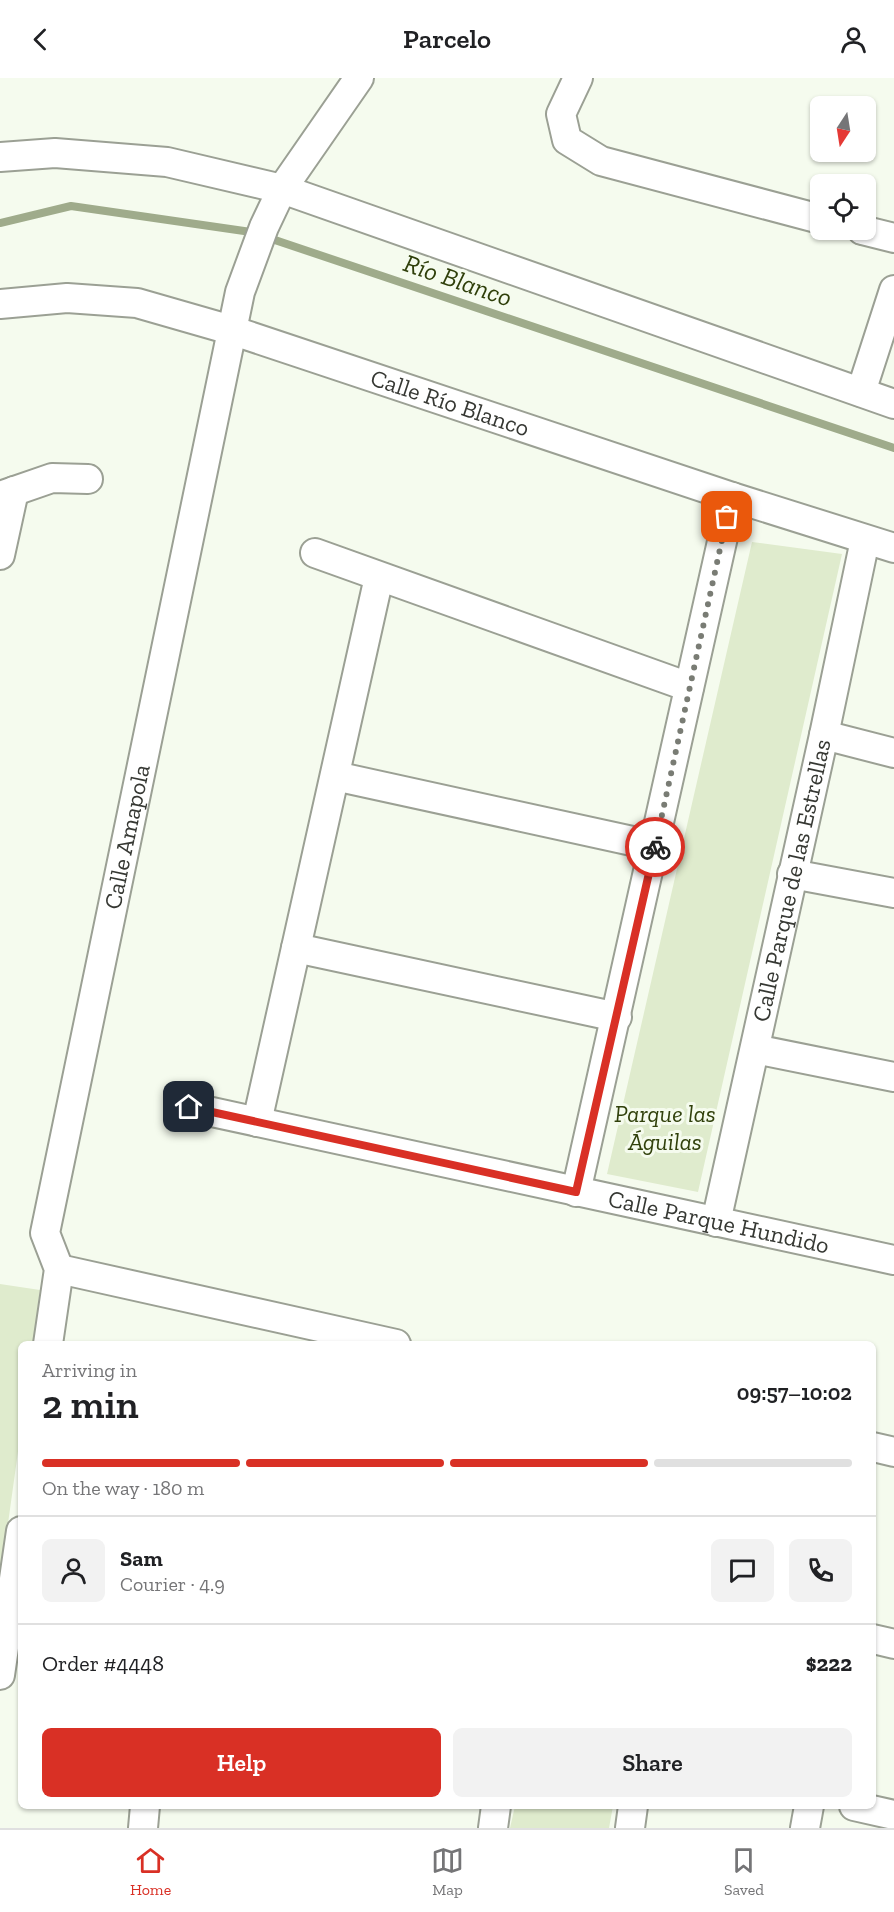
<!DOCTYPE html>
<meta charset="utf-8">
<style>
body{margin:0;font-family:"Zilla Slab",serif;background:#f2f2f2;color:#202124;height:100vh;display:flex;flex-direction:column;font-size:22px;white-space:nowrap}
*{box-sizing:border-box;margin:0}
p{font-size:20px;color:#757577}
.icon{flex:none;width:33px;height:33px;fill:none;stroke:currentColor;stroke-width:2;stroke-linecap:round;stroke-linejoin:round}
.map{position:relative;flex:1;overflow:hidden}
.panel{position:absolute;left:18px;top:1263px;width:858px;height:468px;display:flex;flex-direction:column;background:#fff;border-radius:9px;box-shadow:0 2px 4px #0004}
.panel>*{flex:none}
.needle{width:39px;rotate:192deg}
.controls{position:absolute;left:810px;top:18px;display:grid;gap:12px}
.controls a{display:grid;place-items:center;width:66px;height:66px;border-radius:9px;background:#fff;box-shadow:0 2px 4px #0004;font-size:30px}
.pin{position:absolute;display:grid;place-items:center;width:51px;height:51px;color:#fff;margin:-26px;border-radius:12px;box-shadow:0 3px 9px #0006}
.courier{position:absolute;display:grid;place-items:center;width:60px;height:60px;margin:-30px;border:4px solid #d93025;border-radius:50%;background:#fff;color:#222;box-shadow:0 2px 8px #0007}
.overview em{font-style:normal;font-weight:600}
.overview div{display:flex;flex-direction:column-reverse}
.overview{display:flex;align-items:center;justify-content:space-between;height:102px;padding:0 24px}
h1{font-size:39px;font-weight:600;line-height:45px}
.bar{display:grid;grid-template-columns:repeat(4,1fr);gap:9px 6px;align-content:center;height:72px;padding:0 24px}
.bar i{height:8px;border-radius:4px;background:#e0e0e0}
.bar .selected{background:#d93025}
.bar p{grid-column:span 4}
.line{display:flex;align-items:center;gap:15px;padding:0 24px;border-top:2px solid #e0e0e0}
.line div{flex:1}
.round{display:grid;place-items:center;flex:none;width:63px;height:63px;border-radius:9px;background:#f2f2f2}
.button{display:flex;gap:12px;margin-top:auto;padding:12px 24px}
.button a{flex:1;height:69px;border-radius:9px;background:#d93025;color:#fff;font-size:24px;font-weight:600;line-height:69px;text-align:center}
.button a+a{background:#f2f2f2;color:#202124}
header{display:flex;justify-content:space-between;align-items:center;height:78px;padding:0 24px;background:#fff;font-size:27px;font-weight:600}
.tab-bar{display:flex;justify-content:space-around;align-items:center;height:84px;border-top:2px solid #e0e0e0;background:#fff;font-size:16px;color:#757577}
.tab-bar a{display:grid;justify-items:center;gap:3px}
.tab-bar .selected{color:#d93025}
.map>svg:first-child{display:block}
</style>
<header><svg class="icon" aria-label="back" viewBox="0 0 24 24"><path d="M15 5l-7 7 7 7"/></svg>Parcelo<svg class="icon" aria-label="person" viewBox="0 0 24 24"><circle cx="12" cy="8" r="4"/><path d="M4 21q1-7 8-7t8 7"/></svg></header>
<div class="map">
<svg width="894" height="1750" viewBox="0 0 894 1750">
<rect width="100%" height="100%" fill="#f5fbee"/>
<path fill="#dfebcd" d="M 752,464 L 842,476 L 698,1114 L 607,1096 Z
M 0,1206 L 40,1212 L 33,1266 L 21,1266 L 21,1352 L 0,1503 Z
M 515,1728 L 613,1728 L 609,1750 L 510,1750 Z"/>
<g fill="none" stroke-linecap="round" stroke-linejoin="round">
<path stroke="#9fab8b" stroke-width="8" d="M 0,145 L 71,128 L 251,154 L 894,370"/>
<defs>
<g id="minor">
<path d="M 578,0 L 561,36 L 567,62 L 601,83 L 820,141"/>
<path d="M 0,79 L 55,75 L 167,84 L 282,111 L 894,326"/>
<path d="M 862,152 L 894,160"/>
<path id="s1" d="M 0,226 L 67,220 L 137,225 L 231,252 L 732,419 L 894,470"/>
<path d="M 861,314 L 894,212"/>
<path d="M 0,418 L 52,400 L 88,401"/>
<path d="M 315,475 L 689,609"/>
<path d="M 0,477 L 14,413"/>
<path d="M 824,657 L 894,675"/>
<path d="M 335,698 L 655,768"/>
<path d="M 792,796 L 894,815"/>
<path d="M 296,870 L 617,939"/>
<path d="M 755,971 L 894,999"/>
<path id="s2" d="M 189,1029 L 894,1182"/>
<path d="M 257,1044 L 379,499"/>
<path d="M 576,1114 L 732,419"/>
<path id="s3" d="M 716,1144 L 824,657 L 865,462"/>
<path d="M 59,1191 L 396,1266"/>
<path id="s4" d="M 48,1266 L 59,1191 L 45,1155 L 240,214 L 264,149 L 282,111 L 359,0"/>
<path d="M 873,1369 L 894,1374"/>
<path d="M 873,1561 L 894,1566"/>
<path d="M 0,1597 L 21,1453"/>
<path d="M 854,1728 L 894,1737"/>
<path d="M 143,1750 L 145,1728"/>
<path d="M 493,1750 L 496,1728"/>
<path d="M 630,1750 L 633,1728"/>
<path d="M 805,1750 L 809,1728"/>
</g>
</defs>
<use href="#minor" stroke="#9ba094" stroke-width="32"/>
<use href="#minor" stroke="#fff" stroke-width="28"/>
</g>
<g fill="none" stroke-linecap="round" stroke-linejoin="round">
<path stroke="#797c74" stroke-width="6" stroke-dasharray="0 10.8" d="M 655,769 L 727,439"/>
<path stroke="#d93025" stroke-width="8" d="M 189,1029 L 576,1114 L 655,769"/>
</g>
<g text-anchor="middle" stroke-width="6" stroke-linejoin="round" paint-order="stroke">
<g font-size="24" fill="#363833" stroke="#f5fbee">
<text dy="8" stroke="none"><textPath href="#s1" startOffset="466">Calle Río Blanco</textPath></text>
<text dy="8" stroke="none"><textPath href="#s4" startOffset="519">Calle Amapola</textPath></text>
<text dy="8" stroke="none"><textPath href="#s3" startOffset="350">Calle Parque de las Estrellas</textPath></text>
<text dy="8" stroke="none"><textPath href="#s2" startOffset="542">Calle Parque Hundido</textPath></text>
</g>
<g font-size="24" font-style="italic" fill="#31410c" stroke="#f5fbee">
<text x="665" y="1044">Parque las<tspan x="665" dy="28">Águilas</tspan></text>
</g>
<g font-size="26" font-style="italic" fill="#2f3f0a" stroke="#f5fbee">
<text transform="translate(458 202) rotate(19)" y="9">Río Blanco</text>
</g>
</g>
</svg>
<div class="controls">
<a><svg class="needle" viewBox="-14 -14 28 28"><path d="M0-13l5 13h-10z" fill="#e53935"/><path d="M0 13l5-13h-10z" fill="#757577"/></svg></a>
<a><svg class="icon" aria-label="locate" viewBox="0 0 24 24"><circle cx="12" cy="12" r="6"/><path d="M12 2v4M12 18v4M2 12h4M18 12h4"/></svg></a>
</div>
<div class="pin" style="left:727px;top:439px;background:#ea580c"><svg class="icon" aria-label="bag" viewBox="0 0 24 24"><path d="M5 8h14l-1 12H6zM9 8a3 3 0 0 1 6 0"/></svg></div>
<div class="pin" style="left:189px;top:1029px;background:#1f2937"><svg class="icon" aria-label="home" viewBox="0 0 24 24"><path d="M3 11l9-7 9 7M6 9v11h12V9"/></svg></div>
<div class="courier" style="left:655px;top:769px"><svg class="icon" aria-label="bike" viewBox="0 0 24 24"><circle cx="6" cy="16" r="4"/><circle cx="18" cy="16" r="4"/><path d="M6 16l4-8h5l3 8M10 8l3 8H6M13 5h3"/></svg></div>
<section class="panel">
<div class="overview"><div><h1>2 min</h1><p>Arriving in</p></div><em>09:57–10:02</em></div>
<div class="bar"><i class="selected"></i><i class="selected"></i><i class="selected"></i><i></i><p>On the way · 180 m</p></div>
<div class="line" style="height:108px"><a class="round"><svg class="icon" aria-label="person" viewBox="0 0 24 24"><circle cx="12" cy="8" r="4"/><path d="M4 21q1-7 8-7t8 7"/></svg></a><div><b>Sam</b><p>Courier · 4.9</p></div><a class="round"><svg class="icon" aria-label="chat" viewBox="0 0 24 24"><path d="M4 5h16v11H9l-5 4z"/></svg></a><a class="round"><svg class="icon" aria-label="phone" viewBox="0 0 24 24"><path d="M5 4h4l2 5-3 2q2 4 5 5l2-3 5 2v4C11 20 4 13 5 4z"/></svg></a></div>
<div class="line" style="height:78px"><div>Order #4448</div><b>$222</b></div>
<div class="button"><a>Help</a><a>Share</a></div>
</section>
</div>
<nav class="tab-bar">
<a class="selected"><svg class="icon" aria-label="home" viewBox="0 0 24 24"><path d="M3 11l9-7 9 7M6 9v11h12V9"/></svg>Home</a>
<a><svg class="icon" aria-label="map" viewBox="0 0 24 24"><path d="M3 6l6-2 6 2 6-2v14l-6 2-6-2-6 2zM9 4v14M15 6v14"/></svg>Map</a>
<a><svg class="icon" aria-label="saved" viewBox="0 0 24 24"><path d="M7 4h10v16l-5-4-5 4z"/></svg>Saved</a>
</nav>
